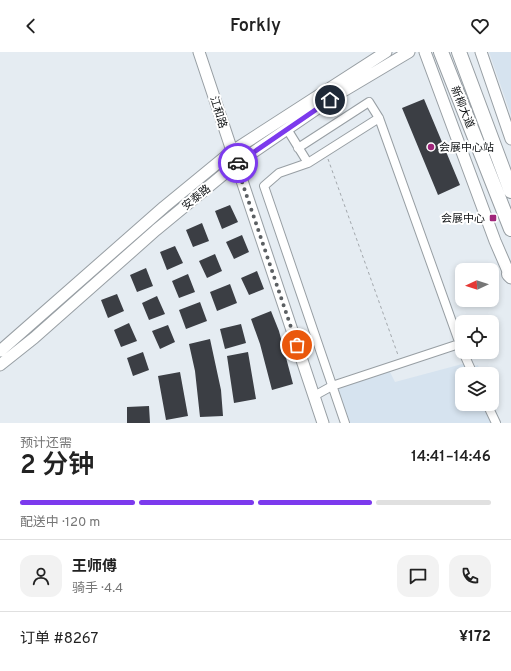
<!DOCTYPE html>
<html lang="zh">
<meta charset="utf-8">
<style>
body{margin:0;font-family:Overpass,"Noto Sans SC",sans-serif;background:#f2f2f2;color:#222;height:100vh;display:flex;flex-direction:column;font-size:15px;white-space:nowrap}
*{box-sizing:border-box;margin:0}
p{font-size:13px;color:#767676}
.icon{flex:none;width:22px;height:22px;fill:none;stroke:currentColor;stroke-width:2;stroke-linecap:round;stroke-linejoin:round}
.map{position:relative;height:371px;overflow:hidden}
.drawer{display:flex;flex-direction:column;background:#fff;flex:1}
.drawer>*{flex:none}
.needle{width:26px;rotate:266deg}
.buttons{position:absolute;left:455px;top:211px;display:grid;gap:8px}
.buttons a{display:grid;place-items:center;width:44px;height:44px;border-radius:8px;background:#fff;box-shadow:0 2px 6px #0003;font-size:20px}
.pin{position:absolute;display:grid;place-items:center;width:34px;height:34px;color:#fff;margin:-17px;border:2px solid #fff;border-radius:50%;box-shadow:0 1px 4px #0007}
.courier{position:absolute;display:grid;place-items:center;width:40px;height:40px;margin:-20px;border:3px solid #7c3aed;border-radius:50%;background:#fff;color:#222;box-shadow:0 1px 5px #0007}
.overview em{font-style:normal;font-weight:600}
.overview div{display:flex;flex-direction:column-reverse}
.overview{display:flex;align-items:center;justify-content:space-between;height:68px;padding:0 20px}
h1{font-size:26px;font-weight:600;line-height:30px}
.bar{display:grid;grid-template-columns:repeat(4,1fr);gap:6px 4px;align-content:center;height:48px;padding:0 20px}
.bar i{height:5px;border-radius:3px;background:#e0e0e0}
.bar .active{background:#7c3aed}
.bar p{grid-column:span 4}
.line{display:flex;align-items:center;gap:10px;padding:0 20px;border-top:1px solid #e0e0e0}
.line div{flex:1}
.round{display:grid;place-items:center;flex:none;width:42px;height:42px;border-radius:12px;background:#f2f2f2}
header{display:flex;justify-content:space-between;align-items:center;height:52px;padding:0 20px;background:#fff;font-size:18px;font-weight:600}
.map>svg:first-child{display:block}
</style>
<header><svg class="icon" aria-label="back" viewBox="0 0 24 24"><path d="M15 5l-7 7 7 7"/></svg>Forkly<svg class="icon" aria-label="heart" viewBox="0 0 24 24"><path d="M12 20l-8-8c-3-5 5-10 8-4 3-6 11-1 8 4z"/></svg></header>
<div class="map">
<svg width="511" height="371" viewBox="0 0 511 371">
<rect width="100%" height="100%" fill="#e5ecf2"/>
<path fill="#d6e3ef" d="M 489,0 L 511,0 L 511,63 Z
M 466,311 L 468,316 L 478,313 L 481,322 L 462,322 L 462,352 L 492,352 L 501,371 L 342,371 L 332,337 L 389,318 L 395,330 Z"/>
<path fill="#3b3e44" d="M 424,47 L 460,133 L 438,143 L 402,56 Z
M 230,153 L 238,170 L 222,177 L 215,159 Z
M 202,171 L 209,189 L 193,195 L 186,178 Z
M 242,183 L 249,200 L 234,207 L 226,190 Z
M 175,194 L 183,211 L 167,218 L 160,200 Z
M 215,202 L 222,219 L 207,226 L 199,209 Z
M 146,216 L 153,234 L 137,240 L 130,223 Z
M 257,219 L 264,237 L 249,243 L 241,226 Z
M 188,222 L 195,240 L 179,246 L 172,229 Z
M 230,232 L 237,251 L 217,259 L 210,240 Z
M 117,242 L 124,259 L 108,266 L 101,248 Z
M 157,244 L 165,262 L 149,268 L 142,251 Z
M 200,250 L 207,269 L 186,277 L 179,258 Z
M 271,259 L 279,279 L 293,332 L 272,338 L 260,292 L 251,267 Z
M 129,271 L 137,289 L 121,295 L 114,278 Z
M 241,272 L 246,291 L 225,297 L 220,277 Z
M 168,273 L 175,290 L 160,297 L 152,279 Z
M 210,287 L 221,338 L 223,364 L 200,365 L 195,319 L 189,292 Z
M 143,300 L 149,318 L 133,324 L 127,306 Z
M 248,300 L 256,347 L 234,351 L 227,304 Z
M 180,320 L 188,364 L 166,368 L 158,324 Z
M 149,354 L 150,371 L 127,371 L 127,355 Z"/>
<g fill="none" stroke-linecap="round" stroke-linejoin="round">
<defs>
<path id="street" d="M 287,77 L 308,111 L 379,66
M 298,96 L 369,50 L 379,66 L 462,298
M 308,111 L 279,121 L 264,134 L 345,371
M 463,300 L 473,322
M 314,344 L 332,334 L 459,292
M 487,352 L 496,371"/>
<path id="secondary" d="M 199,0 L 323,371
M 425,0 L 495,189 L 511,226
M 481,0 L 511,87
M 0,299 L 164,155 L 231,100 L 386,0
M 0,313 L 34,286 L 156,178 L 236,112 L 340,41 L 409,0"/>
<path id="highway" d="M 441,0 L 511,177
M 459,0 L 511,139
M 509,222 L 511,224"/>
</defs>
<use href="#street" stroke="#989fa4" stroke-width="10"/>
<use href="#secondary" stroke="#989fa4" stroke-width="13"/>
<use href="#highway" stroke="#989fa4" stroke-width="16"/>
<path stroke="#a3a8ad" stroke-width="1" stroke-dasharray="3 3" stroke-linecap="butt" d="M 328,107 L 398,303"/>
<use href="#street" stroke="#fff" stroke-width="8"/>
<use href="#secondary" stroke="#fff" stroke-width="11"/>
<use href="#highway" stroke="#fff" stroke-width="14"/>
</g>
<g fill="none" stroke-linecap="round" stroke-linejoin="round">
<path stroke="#5b5f62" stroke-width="4" stroke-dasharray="0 7.2" d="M 238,111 L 236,112 L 297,293"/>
<path stroke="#7c3aed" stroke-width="5" d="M 238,111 L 330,48"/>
</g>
<g fill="#a0257a" stroke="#fff" stroke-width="1.5">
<circle cx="431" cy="95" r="4"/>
<rect x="489" y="162" width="8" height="8" rx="2"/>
</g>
<g text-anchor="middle" stroke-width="4" stroke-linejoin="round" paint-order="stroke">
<g font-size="11" fill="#101315" stroke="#fff">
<text transform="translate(463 55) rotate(68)" y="4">新柳大道</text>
<text transform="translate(219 60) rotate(73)" y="4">江和路</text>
<text transform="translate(196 145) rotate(-39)" y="4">安泰路</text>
</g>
<g font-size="11" fill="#101315" stroke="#fff" text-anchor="start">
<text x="439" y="99">会展中心站</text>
<text x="485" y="170" text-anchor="end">会展中心</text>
</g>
</g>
</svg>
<div class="buttons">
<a><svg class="needle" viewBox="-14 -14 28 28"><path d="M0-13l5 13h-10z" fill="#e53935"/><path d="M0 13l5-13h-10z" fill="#767676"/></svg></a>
<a><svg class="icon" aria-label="locate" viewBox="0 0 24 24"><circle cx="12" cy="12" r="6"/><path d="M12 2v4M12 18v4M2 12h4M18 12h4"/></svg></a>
<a><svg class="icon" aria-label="layers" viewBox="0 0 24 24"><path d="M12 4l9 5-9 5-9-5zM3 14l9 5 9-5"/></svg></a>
</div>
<div class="pin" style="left:297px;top:293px;background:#ea580c"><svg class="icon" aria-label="bag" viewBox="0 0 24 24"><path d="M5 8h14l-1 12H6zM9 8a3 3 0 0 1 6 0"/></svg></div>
<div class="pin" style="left:330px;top:48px;background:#1f2937"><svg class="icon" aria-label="home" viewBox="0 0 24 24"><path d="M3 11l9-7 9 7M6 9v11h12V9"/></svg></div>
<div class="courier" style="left:238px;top:111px"><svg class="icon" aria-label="car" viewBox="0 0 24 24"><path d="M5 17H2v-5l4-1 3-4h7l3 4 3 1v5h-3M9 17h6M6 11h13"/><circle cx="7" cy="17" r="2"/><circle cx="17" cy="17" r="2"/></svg></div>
</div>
<section class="drawer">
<div class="overview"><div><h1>2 分钟</h1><p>预计还需</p></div><em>14:41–14:46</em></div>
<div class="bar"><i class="active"></i><i class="active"></i><i class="active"></i><i></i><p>配送中 · 120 m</p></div>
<div class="line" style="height:72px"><a class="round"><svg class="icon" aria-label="person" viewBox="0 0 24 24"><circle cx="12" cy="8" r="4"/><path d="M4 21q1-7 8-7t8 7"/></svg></a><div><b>王师傅</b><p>骑手 · 4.4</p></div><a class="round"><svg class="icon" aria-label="chat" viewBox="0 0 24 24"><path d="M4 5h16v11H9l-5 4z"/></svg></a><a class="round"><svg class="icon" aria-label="phone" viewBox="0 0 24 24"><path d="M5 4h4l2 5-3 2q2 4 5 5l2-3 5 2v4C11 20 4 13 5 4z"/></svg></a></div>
<div class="line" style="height:52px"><div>订单 #8267</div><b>¥172</b></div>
</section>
